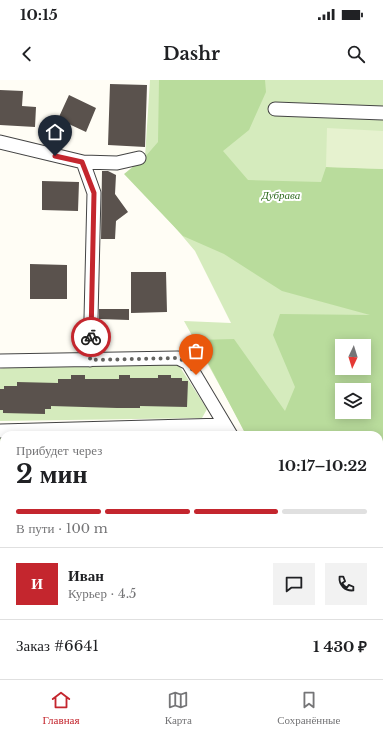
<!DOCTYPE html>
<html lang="ru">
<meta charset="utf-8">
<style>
body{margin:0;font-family:"Libre Baskerville",serif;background:#f2f2f2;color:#202124;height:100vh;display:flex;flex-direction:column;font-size:15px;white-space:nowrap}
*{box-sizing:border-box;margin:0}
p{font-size:13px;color:#757577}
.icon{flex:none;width:22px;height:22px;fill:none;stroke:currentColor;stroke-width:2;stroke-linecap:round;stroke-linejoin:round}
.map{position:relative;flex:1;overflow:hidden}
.sheet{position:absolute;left:0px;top:351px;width:383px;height:248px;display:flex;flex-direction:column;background:#fff;border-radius:12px 12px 0 0;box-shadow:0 2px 10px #0003}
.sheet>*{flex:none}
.needle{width:26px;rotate:184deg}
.buttons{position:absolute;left:335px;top:259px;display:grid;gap:8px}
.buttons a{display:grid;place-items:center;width:36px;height:36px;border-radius:0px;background:#fff;box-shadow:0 2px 10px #0003;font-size:20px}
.pin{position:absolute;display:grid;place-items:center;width:34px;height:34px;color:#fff;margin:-41px -17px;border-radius:50% 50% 50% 0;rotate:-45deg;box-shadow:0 0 4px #0007}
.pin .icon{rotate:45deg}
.courier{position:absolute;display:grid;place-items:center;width:40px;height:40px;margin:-20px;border:3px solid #c4262e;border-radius:50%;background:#fff;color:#222;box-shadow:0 1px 5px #0007}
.summary em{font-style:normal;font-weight:700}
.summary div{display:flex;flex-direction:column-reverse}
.summary{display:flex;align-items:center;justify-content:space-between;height:68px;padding:0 16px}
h1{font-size:26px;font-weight:700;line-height:30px}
.bar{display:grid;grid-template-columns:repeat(4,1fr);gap:6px 4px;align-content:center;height:48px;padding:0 16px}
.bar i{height:5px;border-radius:3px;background:#e0e0e0}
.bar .on{background:#c4262e}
.bar p{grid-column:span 4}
.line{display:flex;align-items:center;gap:10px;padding:0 16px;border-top:1px solid #e0e0e0}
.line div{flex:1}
.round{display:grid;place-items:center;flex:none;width:42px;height:42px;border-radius:0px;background:#f2f2f2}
.status{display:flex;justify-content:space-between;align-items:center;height:28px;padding:0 20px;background:#fff;direction:ltr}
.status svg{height:11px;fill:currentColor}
header{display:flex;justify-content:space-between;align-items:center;height:52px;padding:0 16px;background:#fff;font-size:18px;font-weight:700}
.menu{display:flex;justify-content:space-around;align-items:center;height:56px;border-top:1px solid #e0e0e0;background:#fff;font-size:11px;color:#757577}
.menu a{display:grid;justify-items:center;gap:2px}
.menu .on{color:#c4262e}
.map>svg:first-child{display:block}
</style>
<div class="status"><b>10:15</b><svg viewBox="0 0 49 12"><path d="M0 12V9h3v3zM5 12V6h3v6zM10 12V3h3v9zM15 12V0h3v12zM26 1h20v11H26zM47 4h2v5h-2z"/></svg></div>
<header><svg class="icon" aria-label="back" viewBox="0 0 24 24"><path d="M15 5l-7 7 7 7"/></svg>Dashr<svg class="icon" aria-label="search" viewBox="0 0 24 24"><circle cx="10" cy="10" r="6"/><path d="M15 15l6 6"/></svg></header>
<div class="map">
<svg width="383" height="599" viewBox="0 0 383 599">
<rect width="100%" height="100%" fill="#fffdf5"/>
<path fill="#d5ebbd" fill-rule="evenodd" d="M 150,0 L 383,0 L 383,449 L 379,449 L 379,355 L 247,355 L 184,241 L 231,243 L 195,171 L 146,113 L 145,77 ZM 342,266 L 364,266 L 364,288 L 342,288 ZM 342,310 L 364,310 L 364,332 L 342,332 Z
M 178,284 L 207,329 L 202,338 L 0,341 L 0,289 L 15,285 Z
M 214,352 L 222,355 L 9,355 Z
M 0,355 L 4,355 L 4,455 L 0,455 Z
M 0,467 L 4,467 L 4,521 L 0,516 Z
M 379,467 L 383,467 L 383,577 L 379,577 Z
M 0,537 L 4,543 L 4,591 L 0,591 Z
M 379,589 L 383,589 L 383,599 L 60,599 L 58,597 L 60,595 L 379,595 Z"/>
<path fill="#b9dc9c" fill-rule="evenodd" d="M 159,0 L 265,0 L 266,12 L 249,50 L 223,71 L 248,100 L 321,102 L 326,87 L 383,89 L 383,451 L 379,451 L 379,355 L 246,355 L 196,260 L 234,259 L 285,331 L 295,307 L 273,255 L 280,234 L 370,235 L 282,211 L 224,174 L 183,156 L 124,94 L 145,77 L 158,62 ZM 342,266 L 364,266 L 364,288 L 342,288 ZM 342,310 L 364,310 L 364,332 L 342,332 Z"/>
<path fill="#e6f2cf" d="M 327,48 L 383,51 L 383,89 L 326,87 Z"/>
<path fill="#5a524d" d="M 110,4 L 147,5 L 145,67 L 108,65 Z
M 0,10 L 23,11 L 22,26 L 36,27 L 35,47 L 0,45 Z
M 69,15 L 96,28 L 86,52 L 58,39 Z
M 102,91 L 108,91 L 116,95 L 115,114 L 128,132 L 116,141 L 115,159 L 101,159 Z
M 42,101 L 79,102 L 78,131 L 42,130 Z
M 30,184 L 67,185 L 67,219 L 30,219 Z
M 131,192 L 166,192 L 167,232 L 131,233 Z
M 99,229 L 129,229 L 129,240 L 99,239 Z
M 71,295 L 85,295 L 85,299 L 119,299 L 119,295 L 130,295 L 130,298 L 158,298 L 158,295 L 171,295 L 171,298 L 182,298 L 182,301 L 188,301 L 187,327 L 140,326 L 140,328 L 117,328 L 51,326 L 51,329 L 45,329 L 45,334 L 3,333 L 3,330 L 0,330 L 0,309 L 4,309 L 4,306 L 17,306 L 17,302 L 58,303 L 58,299 L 71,299 Z"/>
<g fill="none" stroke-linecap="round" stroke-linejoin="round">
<defs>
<path id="minor" d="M 275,29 L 383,33
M 0,62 L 83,82 L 117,83 L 139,78
M 83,82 L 94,113 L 90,280
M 0,281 L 178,278 L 188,283 L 231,355
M 0,351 L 225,345
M 379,460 L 383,460
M 0,462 L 4,462
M 0,528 L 4,533
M 379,585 L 383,585
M 0,598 L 51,597"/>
</defs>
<use href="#minor" stroke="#444" stroke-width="15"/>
<use href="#minor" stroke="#fff" stroke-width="13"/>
</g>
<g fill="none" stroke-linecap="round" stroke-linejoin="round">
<path stroke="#646461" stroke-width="4" stroke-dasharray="0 7.2" d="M 91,257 L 90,280 L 178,278 L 188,283 L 196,295"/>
<path stroke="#c4262e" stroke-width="5" d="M 55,76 L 82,82 L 94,113 L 91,257"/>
</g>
<g text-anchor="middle" stroke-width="4" stroke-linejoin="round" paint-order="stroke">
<g font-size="11" font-style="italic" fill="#2f6b1f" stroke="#fff">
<text x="281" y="119">Дубрава</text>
</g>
</g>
</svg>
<div class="buttons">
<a><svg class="needle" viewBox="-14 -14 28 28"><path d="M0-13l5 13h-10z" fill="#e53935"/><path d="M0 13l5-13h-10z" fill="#757577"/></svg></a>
<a><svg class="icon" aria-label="layers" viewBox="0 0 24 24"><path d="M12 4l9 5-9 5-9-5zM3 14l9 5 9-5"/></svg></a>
</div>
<div class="pin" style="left:196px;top:295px;background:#ea580c"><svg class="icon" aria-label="bag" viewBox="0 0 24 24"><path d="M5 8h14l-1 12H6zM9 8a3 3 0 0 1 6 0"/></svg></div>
<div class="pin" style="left:55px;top:76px;background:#1f2937"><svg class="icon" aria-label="home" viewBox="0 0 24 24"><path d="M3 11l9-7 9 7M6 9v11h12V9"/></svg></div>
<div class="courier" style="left:91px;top:257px"><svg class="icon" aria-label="bike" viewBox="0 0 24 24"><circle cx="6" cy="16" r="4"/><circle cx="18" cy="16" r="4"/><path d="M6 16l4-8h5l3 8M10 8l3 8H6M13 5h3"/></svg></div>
<section class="sheet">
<div class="summary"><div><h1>2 мин</h1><p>Прибудет через</p></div><em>10:17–10:22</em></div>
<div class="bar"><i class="on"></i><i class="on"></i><i class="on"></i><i></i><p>В пути · 100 m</p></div>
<div class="line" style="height:72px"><b class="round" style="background:#c4262e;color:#fff">И</b><div><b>Иван</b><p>Курьер · 4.5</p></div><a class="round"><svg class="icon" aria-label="chat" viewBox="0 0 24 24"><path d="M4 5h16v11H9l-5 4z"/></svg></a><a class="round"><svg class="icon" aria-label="phone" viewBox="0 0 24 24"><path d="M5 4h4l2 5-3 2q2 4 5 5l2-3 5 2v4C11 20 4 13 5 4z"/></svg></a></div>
<div class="line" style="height:52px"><div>Заказ #6641</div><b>1 430 ₽</b></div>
</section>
</div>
<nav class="menu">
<a class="on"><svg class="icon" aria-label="home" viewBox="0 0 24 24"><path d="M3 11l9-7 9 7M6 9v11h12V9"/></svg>Главная</a>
<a><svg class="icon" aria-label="map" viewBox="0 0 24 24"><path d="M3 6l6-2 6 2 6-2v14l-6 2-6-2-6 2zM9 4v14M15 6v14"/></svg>Карта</a>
<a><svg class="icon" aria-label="saved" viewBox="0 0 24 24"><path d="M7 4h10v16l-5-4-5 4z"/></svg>Сохранённые</a>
</nav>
